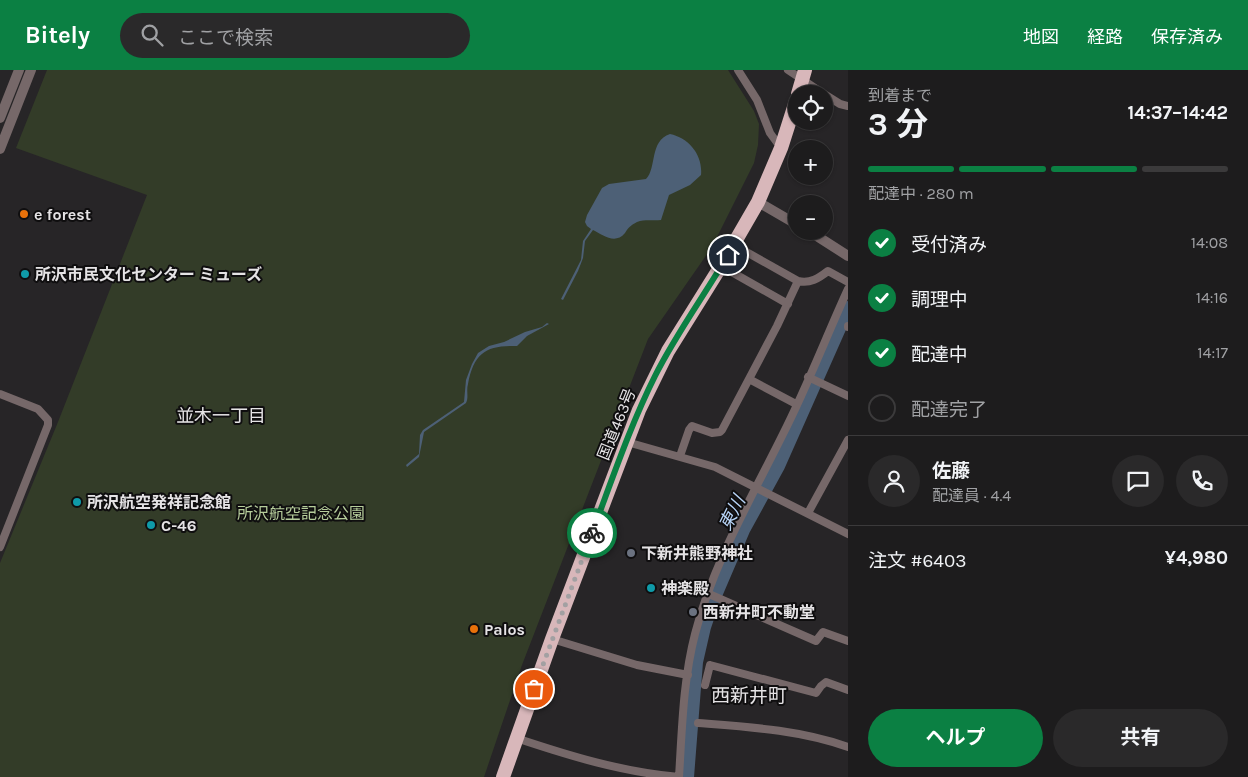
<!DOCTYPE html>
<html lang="ja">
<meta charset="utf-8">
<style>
body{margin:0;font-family:Karla,"Noto Sans JP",sans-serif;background:#2a292a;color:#f1f3f6;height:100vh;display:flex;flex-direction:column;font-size:19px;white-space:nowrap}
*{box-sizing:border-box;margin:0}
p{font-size:16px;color:#a0a1a4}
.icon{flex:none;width:28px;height:28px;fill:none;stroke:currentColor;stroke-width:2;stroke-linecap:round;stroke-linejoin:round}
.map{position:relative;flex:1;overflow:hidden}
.drawer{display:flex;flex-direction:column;background:#1d1c1d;width:400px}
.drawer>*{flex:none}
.controls{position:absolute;left:788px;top:15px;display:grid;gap:10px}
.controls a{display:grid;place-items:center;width:45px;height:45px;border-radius:50%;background:#1d1c1d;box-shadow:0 1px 4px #0004,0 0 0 1px #3b3a3b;font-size:25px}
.pin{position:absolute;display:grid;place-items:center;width:42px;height:42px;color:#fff;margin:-21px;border:2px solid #fff;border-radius:50%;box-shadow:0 1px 5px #0007}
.courier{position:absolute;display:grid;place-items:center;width:50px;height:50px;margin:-25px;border:4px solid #0b8043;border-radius:50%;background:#fff;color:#222;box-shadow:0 1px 6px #0007}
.head em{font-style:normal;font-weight:700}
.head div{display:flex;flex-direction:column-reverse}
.head{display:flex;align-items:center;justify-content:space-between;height:85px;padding:0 20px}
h1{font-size:32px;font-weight:700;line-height:38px}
.bar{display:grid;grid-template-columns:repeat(4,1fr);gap:8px 5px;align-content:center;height:60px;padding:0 20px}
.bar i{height:6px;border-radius:4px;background:#3b3a3b}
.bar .selected{background:#0b8043}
.bar p{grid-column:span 4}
.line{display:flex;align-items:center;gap:12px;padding:0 20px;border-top:1px solid #3b3a3b}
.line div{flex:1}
.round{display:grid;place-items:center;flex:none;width:52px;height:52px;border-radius:26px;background:#2a292a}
ol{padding:0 20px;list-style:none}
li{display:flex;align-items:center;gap:15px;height:55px}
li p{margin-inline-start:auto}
li .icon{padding:5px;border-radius:50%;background:#0b8043;color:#fff;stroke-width:4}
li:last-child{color:#a0a1a4}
li i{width:28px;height:28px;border:2px solid #3b3a3b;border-radius:50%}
.action{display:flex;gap:10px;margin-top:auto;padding:10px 20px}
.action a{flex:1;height:58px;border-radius:30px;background:#0b8043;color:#fff;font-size:20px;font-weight:700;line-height:58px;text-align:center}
.action a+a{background:#2a292a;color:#f1f3f6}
header{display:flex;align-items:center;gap:30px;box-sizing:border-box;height:70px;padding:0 25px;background:#0b8043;color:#fff}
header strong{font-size:24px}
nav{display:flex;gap:28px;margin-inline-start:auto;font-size:18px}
.search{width:350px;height:45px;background:#2a292a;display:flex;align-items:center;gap:12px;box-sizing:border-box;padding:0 18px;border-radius:28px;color:#a0a1a4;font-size:19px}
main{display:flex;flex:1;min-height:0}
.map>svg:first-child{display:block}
</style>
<header>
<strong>Bitely</strong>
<div class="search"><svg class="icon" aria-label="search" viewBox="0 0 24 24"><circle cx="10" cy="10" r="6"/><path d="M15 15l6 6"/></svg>ここで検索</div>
<nav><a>地図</a><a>経路</a><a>保存済み</a></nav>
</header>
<main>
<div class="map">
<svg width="848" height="707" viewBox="0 0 848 707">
<rect width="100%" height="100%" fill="#272527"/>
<path fill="#333c28" d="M 47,0 L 728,0 L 754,41 L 759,54 L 758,75 L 754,93 L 712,177 L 648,269 L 522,595 L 484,707 L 0,707 L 0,493 L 58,352 L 147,125 L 16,78 Z"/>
<path fill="#4d6076" d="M 670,64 C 689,68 703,85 701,105 L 690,115 L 669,125 L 661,150 C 653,151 645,149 637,152 C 631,155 628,158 625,163 C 615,175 603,165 593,160 L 585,171 L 583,188 L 578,201 L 563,230 L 561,229 L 581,190 L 583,171 L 591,159 L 587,156 L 585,152 L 587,145 L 602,118 L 609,114 L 646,109 C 657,98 649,71 670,64 Z
M 547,253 L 549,254 L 527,266 L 517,276 C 487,275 474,282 468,314 C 466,321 469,327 466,333 L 424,362 L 419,387 L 407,397 L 406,395 L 419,384 L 420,365 L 423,360 L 464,332 L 466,310 L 472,294 L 478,283 L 489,276 L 504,272 L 525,262 L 542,257 Z"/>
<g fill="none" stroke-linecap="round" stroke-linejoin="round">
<path stroke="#4d6076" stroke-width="14" d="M 687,707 L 696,592 L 704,557 L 713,530 L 743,460 L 778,396 L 848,238"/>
<path stroke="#766869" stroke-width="8" d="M 738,0 L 757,30 L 770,63 L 781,78
M 788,0 L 824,24
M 824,24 L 840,34 L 848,36
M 734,175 L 798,211 C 810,214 819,208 828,201 L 848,212
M 721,196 L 788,234
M 848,256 L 848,257
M 808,307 L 848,326
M 749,309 L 796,334
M 0,324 L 38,339 L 48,350 L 48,355 L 0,477
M 627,372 L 715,397 L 848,464
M 680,386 L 689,360 L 692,356 L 712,363 L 720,362 L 722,360 L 777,256 L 798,211
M 808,443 L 848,370
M 709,524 L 816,571 L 823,562 L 848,571
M 552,569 L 637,595 L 688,605
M 705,615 L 710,595 L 816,623 L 821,616 L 826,612 L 848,620
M 698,653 C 749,657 800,660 848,677
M 516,668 C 570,686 622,702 679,707
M 679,707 C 682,660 683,610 695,564 C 713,493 751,429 783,364 C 807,317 826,267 848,219"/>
<path stroke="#766869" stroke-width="10" d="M 0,48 L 19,0
M 0,79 L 31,0
M 758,132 L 796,154
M 809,161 L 848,186"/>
<path stroke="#d8b7ba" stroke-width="14" d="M 798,24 L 805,0
M 503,707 L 552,569 L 639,340 L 668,281 L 721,196 L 758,132 L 781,78 L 796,31"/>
</g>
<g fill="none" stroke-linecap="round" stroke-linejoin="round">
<path stroke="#a2a0a2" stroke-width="5" stroke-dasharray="0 9" d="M 534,619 L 592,463"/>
<path stroke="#0b8043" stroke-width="6" d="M 592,463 C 612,410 630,356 655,306 C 676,264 704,226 728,185"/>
</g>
<g fill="#e8710a" stroke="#0f0e0f" stroke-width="2">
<circle cx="24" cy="144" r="5"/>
<circle cx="474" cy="559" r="5"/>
</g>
<g fill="#0f9aa8" stroke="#0f0e0f" stroke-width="2">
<circle cx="25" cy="204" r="5"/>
<circle cx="77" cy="432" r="5"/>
<circle cx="151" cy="455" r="5"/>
<circle cx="651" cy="518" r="5"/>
</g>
<g fill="#6b7280" stroke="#0f0e0f" stroke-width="2">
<circle cx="631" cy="483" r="5"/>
<circle cx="693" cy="542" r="5"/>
</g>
<g text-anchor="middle" stroke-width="4" stroke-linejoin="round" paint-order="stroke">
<g font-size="16" font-weight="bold" fill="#e5e3e5" stroke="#0f0e0f" text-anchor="start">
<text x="34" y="150">e forest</text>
<text x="35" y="210">所沢市民文化センター ミューズ</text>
<text x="87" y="438">所沢航空発祥記念館</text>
<text x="161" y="461">C-46</text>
<text x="641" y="489">下新井熊野神社</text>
<text x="661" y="524">神楽殿</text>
<text x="703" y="548">西新井町不動堂</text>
<text x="484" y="565">Palos</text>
</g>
<g font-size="16" fill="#e5e3e5" stroke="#0f0e0f">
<text transform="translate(616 354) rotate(-68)" y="6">国道463号</text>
</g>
<g font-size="16" fill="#b6cd9b" stroke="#0f0e0f">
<text x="301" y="449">所沢航空記念公園</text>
</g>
<g font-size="18" fill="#e5e3e5" stroke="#0f0e0f">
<text x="221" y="352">並木一丁目</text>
</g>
<g font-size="18" font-style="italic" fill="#b8d5f8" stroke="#0f0e0f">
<text transform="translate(732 443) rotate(-63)" y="6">東川</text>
</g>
<g font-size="19" fill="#e5e3e5" stroke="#0f0e0f">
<text x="749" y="632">西新井町</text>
</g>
</g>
</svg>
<div class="controls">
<a><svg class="icon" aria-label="locate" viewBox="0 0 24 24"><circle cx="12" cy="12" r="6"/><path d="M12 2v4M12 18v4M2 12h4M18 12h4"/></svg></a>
<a>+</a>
<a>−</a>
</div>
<div class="pin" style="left:534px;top:619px;background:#ea580c"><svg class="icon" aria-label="bag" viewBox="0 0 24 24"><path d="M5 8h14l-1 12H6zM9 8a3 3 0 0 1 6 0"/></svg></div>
<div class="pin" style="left:728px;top:185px;background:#1f2937"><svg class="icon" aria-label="home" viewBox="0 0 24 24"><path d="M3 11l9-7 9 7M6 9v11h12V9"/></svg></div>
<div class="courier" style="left:592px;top:463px"><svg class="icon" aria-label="bike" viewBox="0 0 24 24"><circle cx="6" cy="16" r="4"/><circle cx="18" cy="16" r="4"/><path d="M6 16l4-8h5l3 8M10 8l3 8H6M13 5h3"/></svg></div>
</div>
<section class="drawer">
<div class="head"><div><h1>3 分</h1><p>到着まで</p></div><em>14:37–14:42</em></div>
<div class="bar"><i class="selected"></i><i class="selected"></i><i class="selected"></i><i></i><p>配達中 · 280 m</p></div>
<ol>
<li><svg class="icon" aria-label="check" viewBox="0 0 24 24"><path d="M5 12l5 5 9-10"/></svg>受付済み<p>14:08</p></li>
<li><svg class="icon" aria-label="check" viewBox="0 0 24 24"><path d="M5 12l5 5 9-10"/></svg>調理中<p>14:16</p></li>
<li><svg class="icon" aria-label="check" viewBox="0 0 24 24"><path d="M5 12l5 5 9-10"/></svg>配達中<p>14:17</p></li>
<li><i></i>配達完了</li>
</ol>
<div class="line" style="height:90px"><a class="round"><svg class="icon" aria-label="person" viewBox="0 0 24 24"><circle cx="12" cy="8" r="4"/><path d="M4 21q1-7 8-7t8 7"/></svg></a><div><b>佐藤</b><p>配達員 · 4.4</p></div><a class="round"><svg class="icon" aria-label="chat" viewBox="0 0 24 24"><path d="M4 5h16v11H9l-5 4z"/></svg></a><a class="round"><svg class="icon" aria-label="phone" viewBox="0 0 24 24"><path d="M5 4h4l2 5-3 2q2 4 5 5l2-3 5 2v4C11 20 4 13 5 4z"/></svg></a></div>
<div class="line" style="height:65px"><div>注文 #6403</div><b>¥4,980</b></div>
<div class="action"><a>ヘルプ</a><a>共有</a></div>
</section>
</main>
